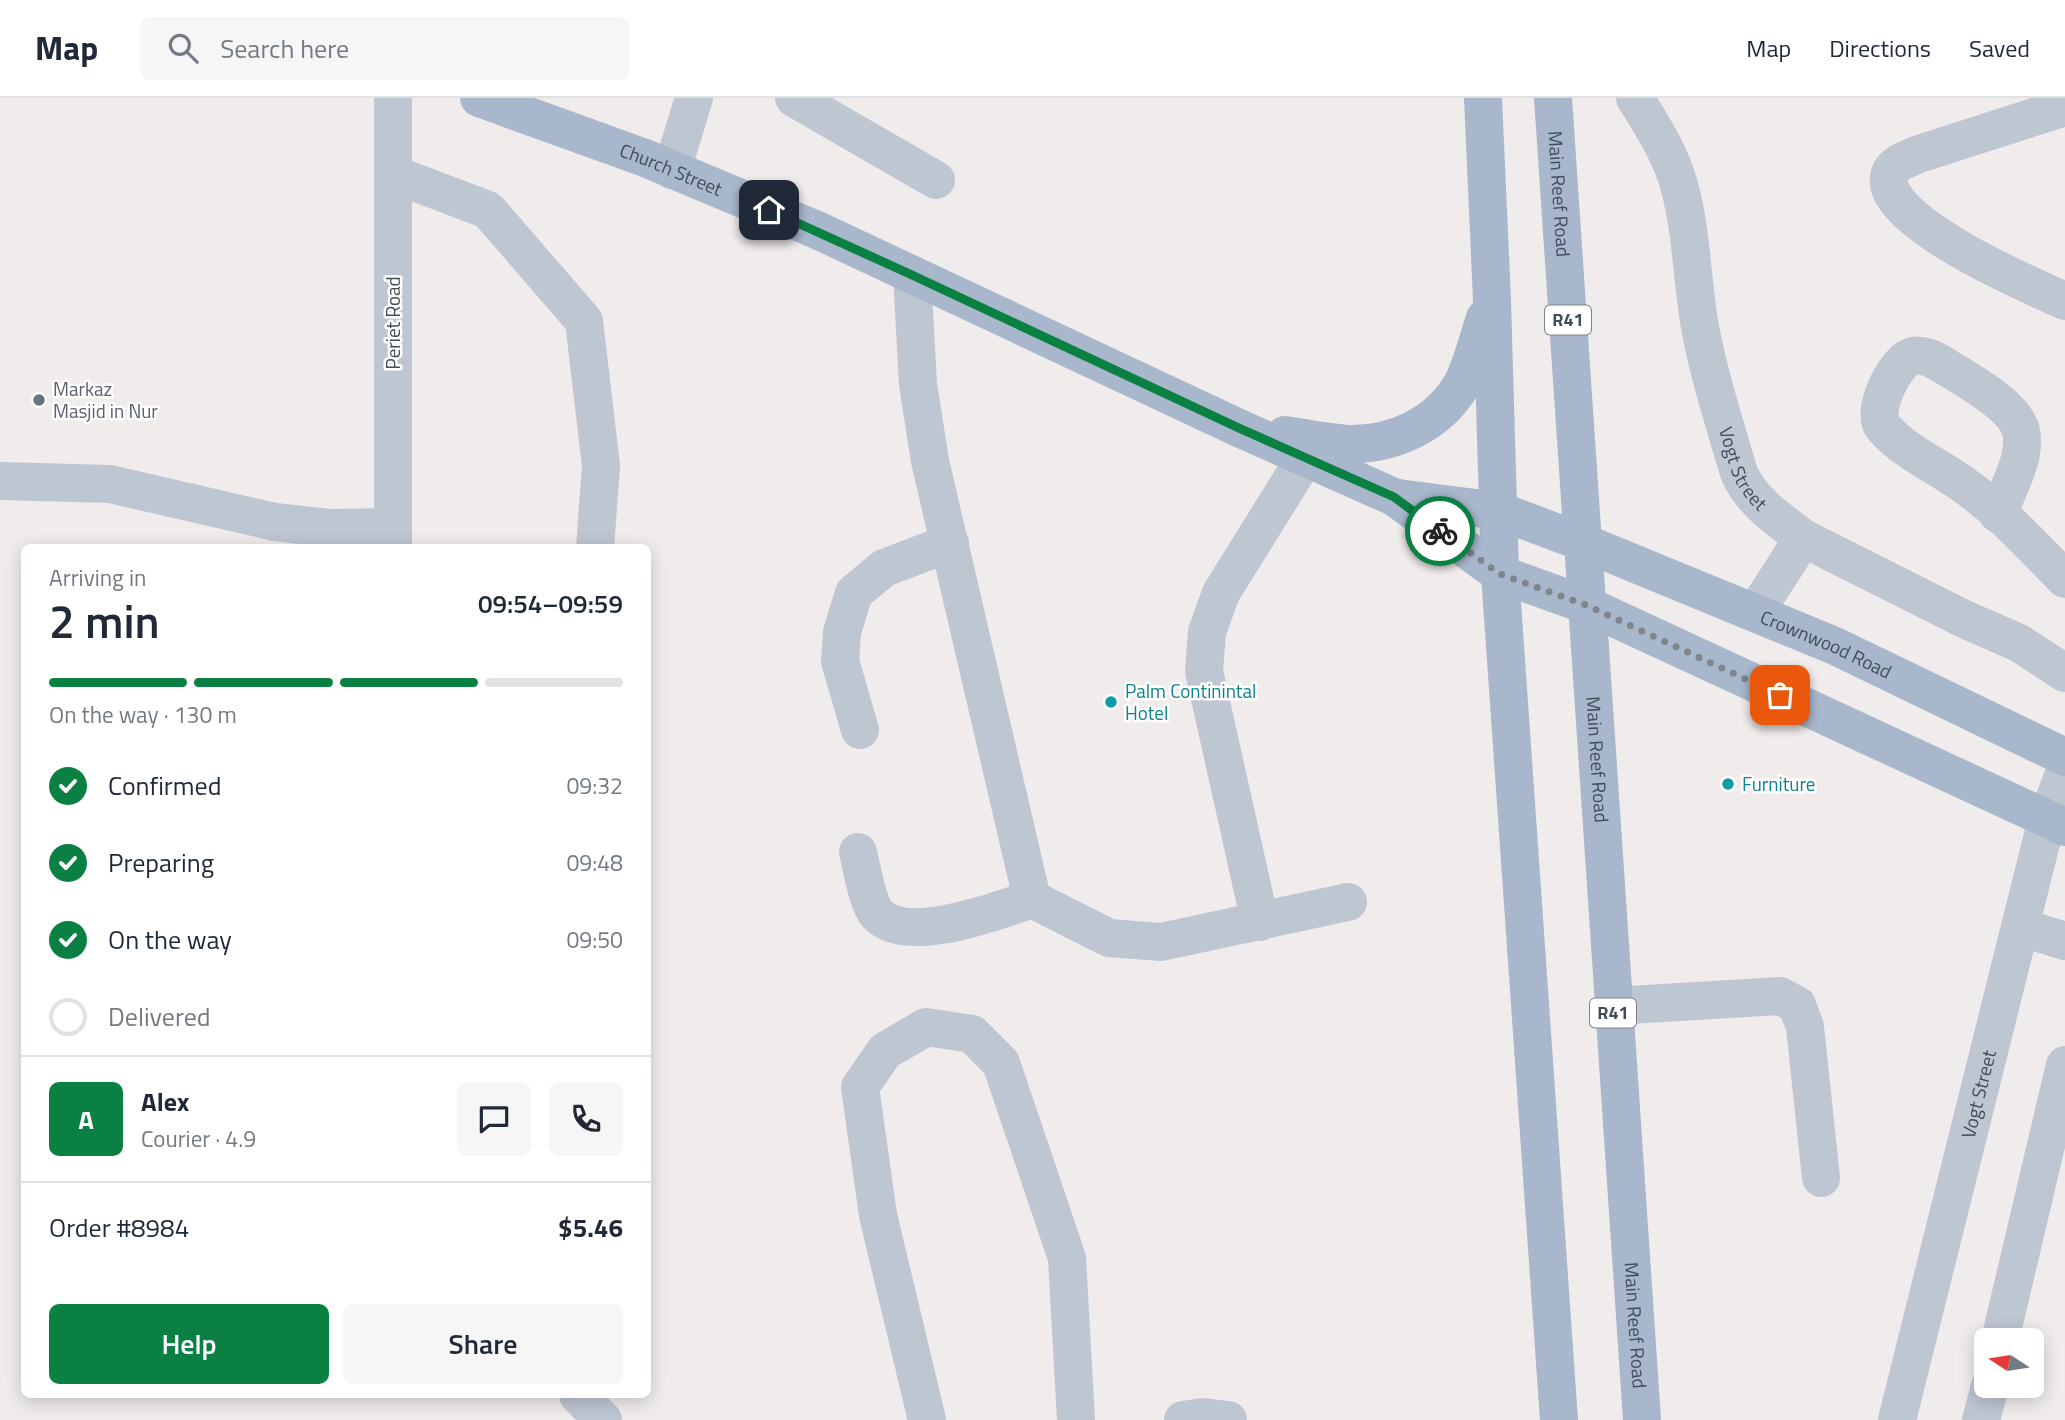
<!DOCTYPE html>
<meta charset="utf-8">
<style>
body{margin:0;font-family:"Titillium Web",sans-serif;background:#f6f6f7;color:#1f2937;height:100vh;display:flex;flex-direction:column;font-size:26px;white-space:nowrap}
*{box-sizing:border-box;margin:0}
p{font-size:23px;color:#747a83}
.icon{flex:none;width:38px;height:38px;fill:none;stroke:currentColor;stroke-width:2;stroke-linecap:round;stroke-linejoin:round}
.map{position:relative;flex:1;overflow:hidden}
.sheet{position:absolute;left:21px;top:446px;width:630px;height:854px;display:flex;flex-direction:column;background:#fff;border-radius:10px;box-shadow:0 4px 18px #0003}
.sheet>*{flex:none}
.needle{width:46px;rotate:282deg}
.controls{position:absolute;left:1974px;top:1230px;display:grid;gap:14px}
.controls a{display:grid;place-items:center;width:70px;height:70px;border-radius:10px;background:#fff;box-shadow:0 4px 18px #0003;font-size:35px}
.pin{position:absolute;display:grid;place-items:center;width:60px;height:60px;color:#fff;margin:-30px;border-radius:14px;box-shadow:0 4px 10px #0006}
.courier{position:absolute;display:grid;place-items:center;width:70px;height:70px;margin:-35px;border:5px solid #0b8043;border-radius:50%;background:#fff;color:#222;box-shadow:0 2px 9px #0007}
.summary em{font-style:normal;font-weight:600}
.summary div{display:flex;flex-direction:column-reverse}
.summary{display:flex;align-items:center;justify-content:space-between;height:119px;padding:0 28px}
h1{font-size:46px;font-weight:600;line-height:52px}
.bar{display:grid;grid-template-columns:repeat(4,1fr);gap:10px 7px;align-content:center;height:84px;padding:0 28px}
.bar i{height:9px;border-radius:5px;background:#e0e1e3}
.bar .current{background:#0b8043}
.bar p{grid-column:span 4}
.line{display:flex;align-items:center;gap:18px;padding:0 28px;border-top:2px solid #e0e1e3}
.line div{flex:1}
.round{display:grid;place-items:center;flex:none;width:74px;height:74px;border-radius:10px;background:#f6f6f7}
ol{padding:0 28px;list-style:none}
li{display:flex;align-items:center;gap:21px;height:77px}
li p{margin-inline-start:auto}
li .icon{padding:7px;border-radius:50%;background:#0b8043;color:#fff;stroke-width:4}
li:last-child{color:#747a83}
li i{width:38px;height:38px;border:4px solid #e0e1e3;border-radius:50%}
.cta{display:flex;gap:14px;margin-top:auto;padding:14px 28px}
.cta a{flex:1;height:80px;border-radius:10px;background:#0b8043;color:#fff;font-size:28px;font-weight:600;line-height:80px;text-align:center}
.cta a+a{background:#f6f6f7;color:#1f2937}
header{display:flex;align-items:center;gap:42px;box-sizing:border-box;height:98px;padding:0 35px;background:#fff;border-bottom:2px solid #e0e1e3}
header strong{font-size:33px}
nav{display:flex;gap:38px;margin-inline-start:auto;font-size:24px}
.search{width:490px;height:63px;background:#f6f6f7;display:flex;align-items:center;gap:18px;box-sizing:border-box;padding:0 24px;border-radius:10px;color:#747a83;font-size:26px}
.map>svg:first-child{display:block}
</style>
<header>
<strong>Map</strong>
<div class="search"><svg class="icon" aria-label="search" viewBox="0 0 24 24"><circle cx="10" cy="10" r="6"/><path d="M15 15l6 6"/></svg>Search here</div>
<nav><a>Map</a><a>Directions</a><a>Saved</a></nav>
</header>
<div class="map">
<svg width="2065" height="1322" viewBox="0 0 2065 1322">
<rect width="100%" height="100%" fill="#efeceb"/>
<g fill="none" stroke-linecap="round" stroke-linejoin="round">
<g stroke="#bec6d2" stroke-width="38">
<path d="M 794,0 L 936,82"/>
<path id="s1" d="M 1635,0 C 1653,29 1672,58 1680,91 C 1692,136 1692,184 1700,229 C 1709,278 1725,327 1739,375 C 1752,404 1778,421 1803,440 L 1964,521 L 2019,545 L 2065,575"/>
<path d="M 2065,9 L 1919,56 C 1910,60 1896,64 1891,73 C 1868,119 2034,189 2065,203"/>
<path d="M 672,72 L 694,0"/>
<path d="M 393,76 L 488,112 L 584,223 L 601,368 L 595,450"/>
<path d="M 912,177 L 918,286 L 930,363 L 1032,801 L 1109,840 L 1161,844 L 1348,804"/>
<path d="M 0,383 L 110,386 L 275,424 L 328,430 L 393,429"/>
<path d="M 1998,416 C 2006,396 2017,376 2021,356 C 2022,349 2023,337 2020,330 C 2012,306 1964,280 1943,267 C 1935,262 1923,256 1913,258 C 1896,261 1870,313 1883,329 C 1904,354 1938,368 1964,387 C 2001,413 2033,449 2065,481"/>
<path d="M 393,450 L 393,0"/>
<path d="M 1755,515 L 1803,440"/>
<path d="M 860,632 L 840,563 L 842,534 L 854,495 L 884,470 L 950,445"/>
<path d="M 858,754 C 862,770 867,804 877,816 C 907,848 997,813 1032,801"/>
<path d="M 1260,824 L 1204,573 L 1207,534 L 1221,495 L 1305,360"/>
<path d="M 2020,829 L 2065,843"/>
<path d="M 1613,908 L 1780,898 L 1797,907 L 1805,929 L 1821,1080"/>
<path d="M 2000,1242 L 2065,967"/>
<path d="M 578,1297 L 603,1322"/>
<path d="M 927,1322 L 878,1117 L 860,989 L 885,953 L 926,929 L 972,936 L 1001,965 L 1067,1160 L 1076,1322"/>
<path d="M 1183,1322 L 1203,1319 L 1228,1322"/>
<path id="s2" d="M 1897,1322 L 2047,721 L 2065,673"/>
<path d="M 1981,1322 L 1990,1288"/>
</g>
<g stroke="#a9b7cd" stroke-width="38">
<path id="s3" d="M 479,0 L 645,60 L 817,132 L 1241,331 L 1394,399 L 1500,476 L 1586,507 L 2065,729"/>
<path d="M 1483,0 L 1492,202 L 1500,476 L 1559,1322"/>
<path id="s4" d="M 1553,0 L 1642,1322"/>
<path d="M 1285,337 C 1306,340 1328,345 1349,346 C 1394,347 1439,326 1462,286 C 1472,267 1478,241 1485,220"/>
<path id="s5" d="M 1398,400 L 1499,413 L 1582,444 L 1835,548 L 2065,659"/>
</g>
</g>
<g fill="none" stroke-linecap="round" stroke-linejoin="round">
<path stroke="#7f858d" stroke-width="7" stroke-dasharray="0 12.6" d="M 1440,433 L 1500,476 L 1586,507 L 1780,597"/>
<path stroke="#0b8043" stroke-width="9" d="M 769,112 L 912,177 L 1241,331 L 1394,399 L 1440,433"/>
</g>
<circle fill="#6b7280" stroke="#fff" stroke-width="2.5" cx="39" cy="302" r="7"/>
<g fill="#0f9aa8" stroke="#fff" stroke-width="2.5">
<circle cx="1111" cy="604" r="7"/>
<circle cx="1728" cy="686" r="7"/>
</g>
<g text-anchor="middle" stroke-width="5" stroke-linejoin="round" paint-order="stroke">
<g fill="#fff" stroke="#7b828c" stroke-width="2">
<rect x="1545" y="207.5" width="46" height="29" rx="5"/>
<rect x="1590" y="900.5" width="46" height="29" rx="5"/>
</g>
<g font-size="18" font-weight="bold" fill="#434d5a">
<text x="1568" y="228">R41</text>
<text x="1613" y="921">R41</text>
</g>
<g font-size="19" fill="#434d5a" stroke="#fff">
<text dy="7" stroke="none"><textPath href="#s3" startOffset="205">Church Street</textPath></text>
<text dy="7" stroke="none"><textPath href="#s4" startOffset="96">Main Reef Road</textPath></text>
<text transform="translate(393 225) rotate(-90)" y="7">Periet Road</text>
<text dy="7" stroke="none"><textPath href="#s1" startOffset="390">Vogt Street</textPath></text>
<text dy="7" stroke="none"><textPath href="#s5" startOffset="455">Crownwood Road</textPath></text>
<text dy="7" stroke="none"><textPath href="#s4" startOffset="663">Main Reef Road</textPath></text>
<text dy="7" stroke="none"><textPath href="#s2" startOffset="336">Vogt Street</textPath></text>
<text dy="7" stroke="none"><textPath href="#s4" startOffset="1230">Main Reef Road</textPath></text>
</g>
<g font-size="19" fill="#5b616d" stroke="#fff" text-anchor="start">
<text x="53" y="298">Markaz<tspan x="53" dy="22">Masjid in Nur</tspan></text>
</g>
<g font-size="19" fill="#0d838f" stroke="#fff" text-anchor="start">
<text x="1125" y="600">Palm Continintal<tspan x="1125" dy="22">Hotel</tspan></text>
<text x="1742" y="693">Furniture</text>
</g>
</g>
</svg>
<div class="controls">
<a><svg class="needle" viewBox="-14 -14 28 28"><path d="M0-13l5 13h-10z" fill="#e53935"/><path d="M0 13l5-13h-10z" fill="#747a83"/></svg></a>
</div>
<div class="pin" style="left:1780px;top:597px;background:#ea580c"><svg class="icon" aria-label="bag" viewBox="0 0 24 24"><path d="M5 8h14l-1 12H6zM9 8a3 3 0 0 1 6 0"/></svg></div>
<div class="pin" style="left:769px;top:112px;background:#1f2937"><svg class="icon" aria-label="home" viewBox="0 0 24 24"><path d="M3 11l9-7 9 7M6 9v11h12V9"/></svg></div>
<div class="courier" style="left:1440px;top:433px"><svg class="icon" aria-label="bike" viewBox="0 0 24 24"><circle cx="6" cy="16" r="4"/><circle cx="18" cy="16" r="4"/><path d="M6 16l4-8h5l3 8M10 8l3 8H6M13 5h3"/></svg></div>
<section class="sheet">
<div class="summary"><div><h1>2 min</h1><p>Arriving in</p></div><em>09:54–09:59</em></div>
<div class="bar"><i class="current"></i><i class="current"></i><i class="current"></i><i></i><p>On the way · 130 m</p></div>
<ol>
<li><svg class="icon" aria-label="check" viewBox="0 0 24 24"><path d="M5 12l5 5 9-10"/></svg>Confirmed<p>09:32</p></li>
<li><svg class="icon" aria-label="check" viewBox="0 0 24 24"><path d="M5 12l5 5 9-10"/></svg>Preparing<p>09:48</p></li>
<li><svg class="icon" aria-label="check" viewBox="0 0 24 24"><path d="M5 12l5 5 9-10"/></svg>On the way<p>09:50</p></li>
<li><i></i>Delivered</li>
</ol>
<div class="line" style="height:126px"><b class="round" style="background:#0b8043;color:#fff">A</b><div><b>Alex</b><p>Courier · 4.9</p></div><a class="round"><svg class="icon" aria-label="chat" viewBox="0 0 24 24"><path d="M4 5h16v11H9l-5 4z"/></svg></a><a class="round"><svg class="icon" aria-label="phone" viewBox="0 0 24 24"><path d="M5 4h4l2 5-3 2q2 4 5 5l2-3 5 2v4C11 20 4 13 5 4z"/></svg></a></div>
<div class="line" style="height:91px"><div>Order #8984</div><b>$5.46</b></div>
<div class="cta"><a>Help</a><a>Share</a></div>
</section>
</div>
